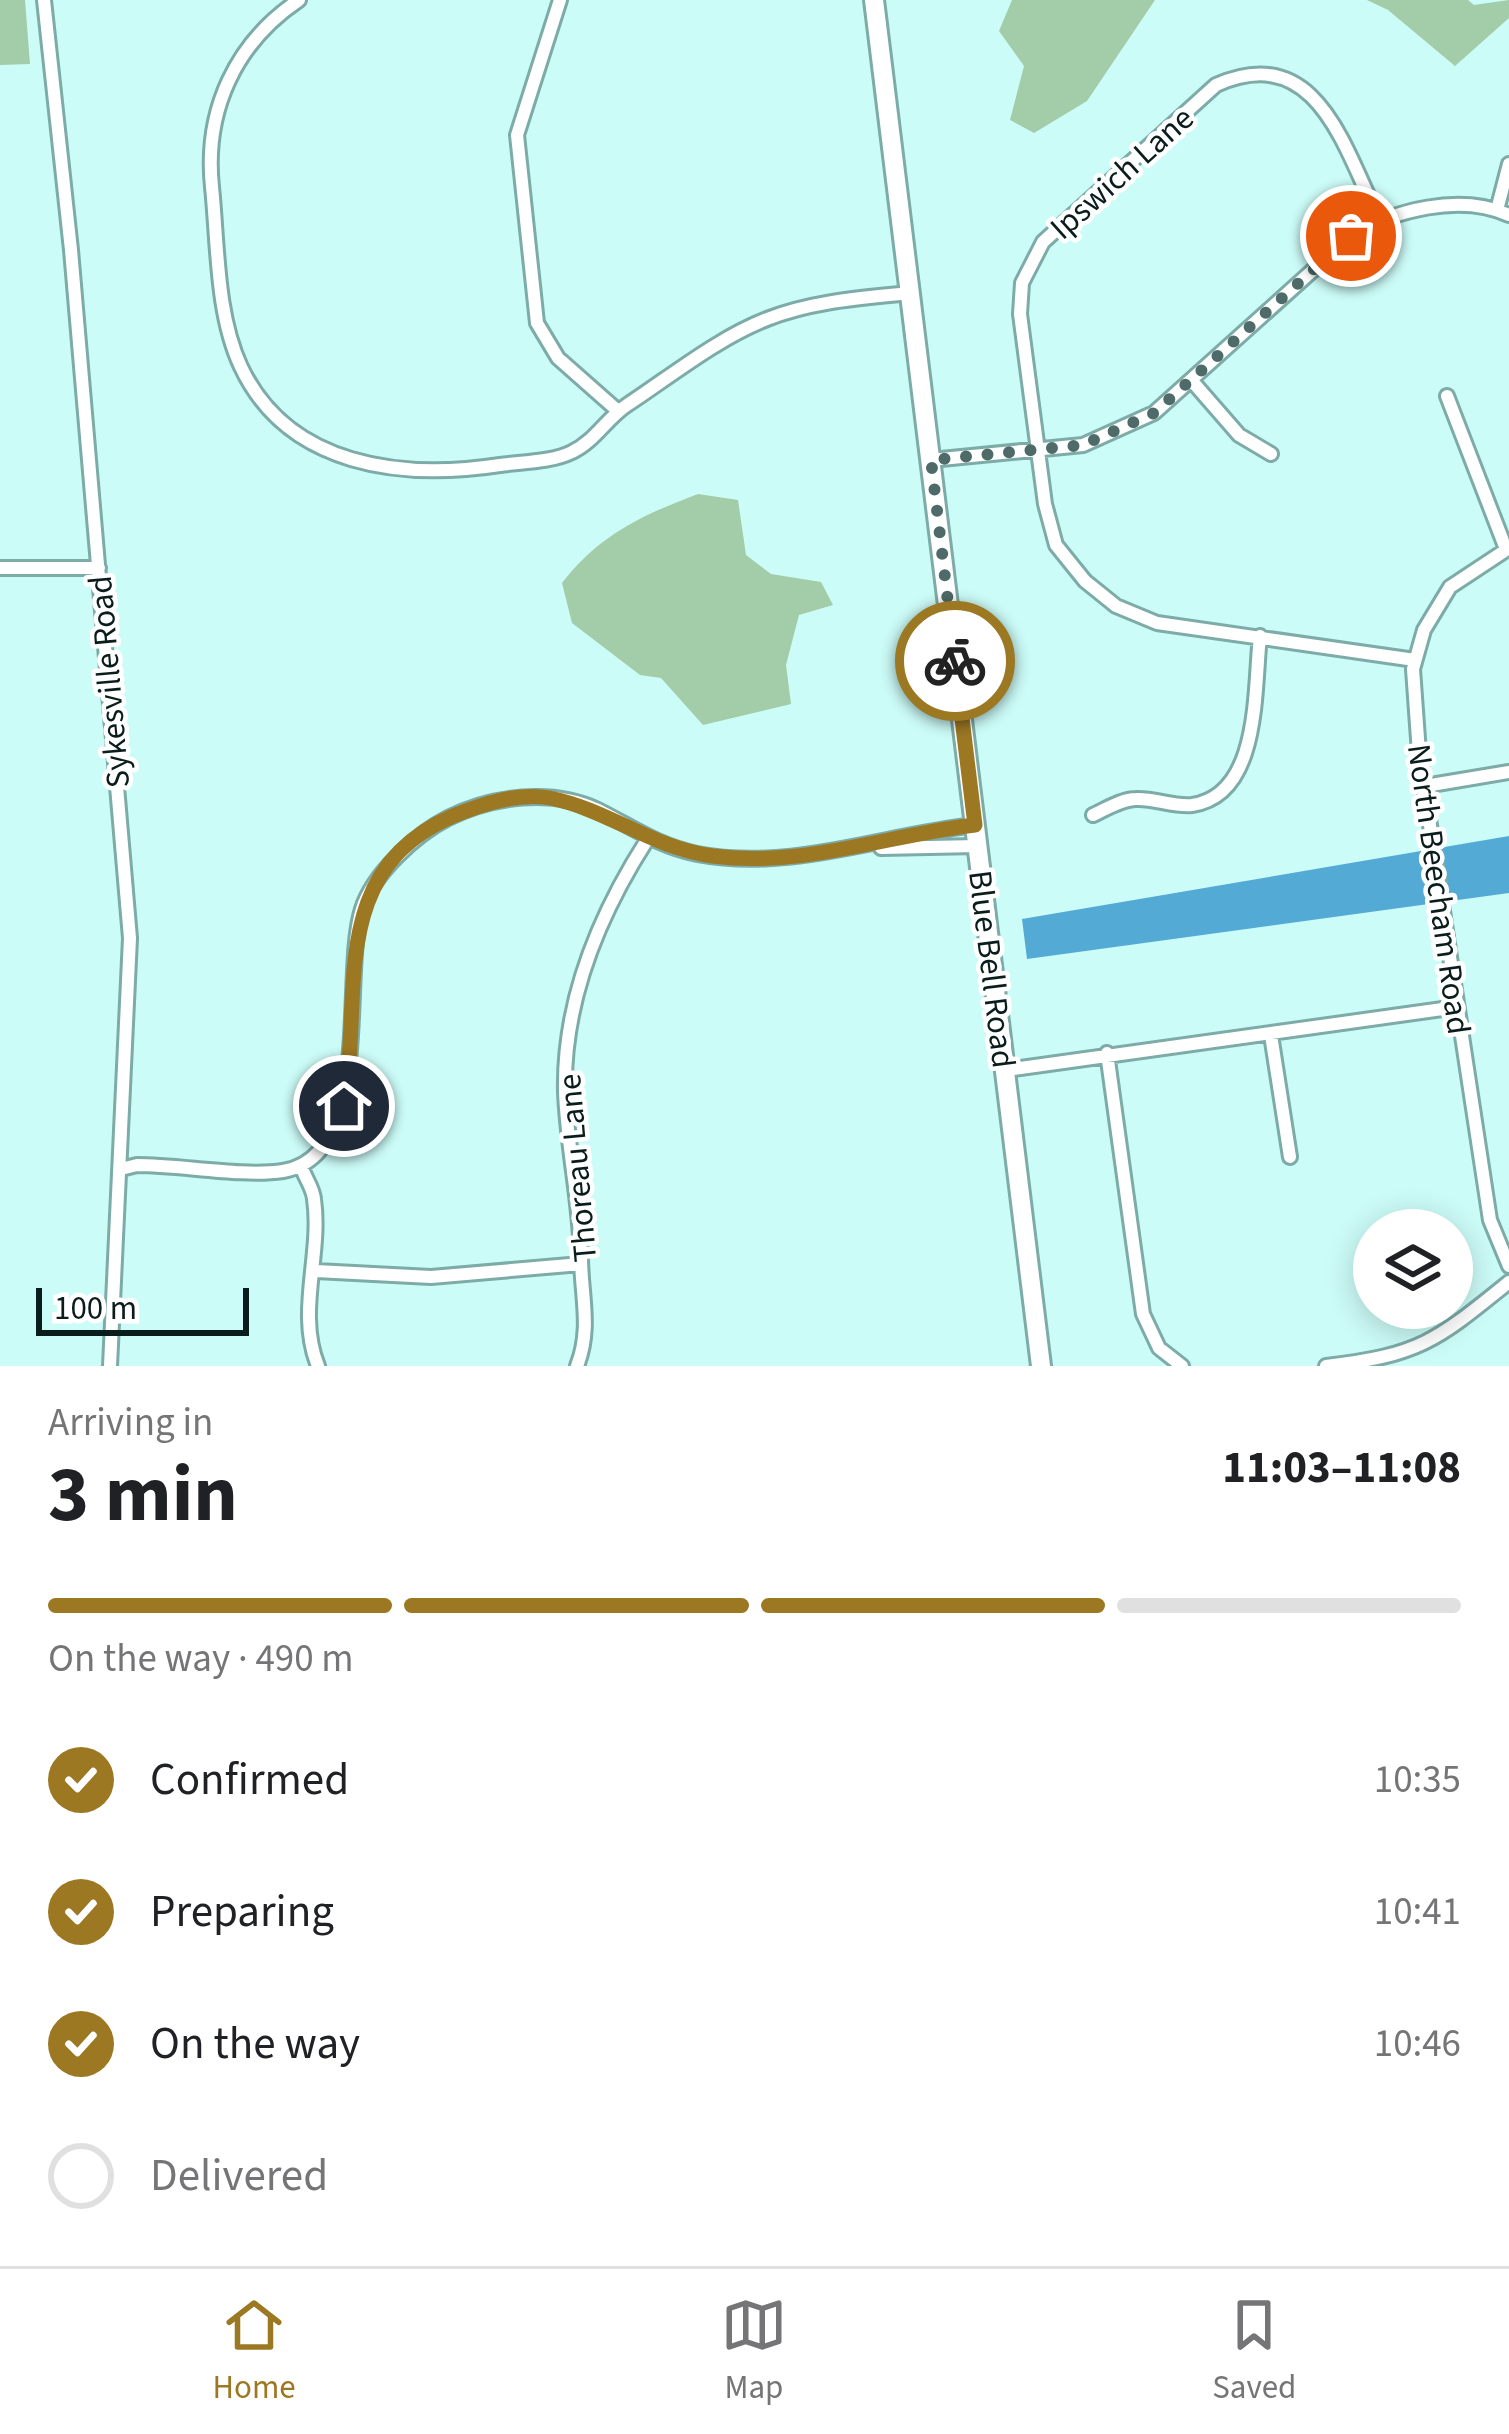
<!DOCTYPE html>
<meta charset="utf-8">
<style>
body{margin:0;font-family:"Source Sans 3",sans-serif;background:#f2f2f2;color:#202124;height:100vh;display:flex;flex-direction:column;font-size:45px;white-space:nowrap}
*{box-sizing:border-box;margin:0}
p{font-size:39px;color:#757577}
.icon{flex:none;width:66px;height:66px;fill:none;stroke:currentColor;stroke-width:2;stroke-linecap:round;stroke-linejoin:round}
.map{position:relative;height:1366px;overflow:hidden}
.drawer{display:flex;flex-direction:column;background:#fff;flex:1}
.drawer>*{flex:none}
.controls{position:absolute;left:1353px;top:1209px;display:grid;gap:24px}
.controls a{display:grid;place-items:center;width:120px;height:120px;border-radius:50%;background:#fff;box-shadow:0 6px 30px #0003;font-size:60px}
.scale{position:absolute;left:36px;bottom:30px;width:213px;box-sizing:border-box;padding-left:12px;border:6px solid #0a1d1c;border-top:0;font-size:33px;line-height:42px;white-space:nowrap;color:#0a1d1c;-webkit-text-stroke:9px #fff;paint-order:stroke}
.pin{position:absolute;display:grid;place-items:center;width:102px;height:102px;color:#fff;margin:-51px;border:6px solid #fff;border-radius:50%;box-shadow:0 3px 12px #0007}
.courier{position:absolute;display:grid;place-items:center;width:120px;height:120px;margin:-60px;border:9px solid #9c7823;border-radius:50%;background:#fff;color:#222;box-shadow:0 3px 15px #0007}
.overview em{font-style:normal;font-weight:700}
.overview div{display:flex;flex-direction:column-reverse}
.overview{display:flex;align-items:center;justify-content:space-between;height:204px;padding:0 48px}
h1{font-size:78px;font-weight:700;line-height:90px}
.bar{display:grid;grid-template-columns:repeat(4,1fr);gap:18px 12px;align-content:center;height:144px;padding:0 48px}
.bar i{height:15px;border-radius:9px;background:#e0e0e0}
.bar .active{background:#9c7823}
.bar p{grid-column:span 4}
ol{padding:0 48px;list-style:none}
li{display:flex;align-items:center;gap:36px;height:132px}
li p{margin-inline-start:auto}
li .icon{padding:12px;border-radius:50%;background:#9c7823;color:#fff;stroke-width:4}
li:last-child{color:#757577}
li i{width:66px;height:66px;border:6px solid #e0e0e0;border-radius:50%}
.dock{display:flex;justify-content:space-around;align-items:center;height:168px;border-top:3px solid #e0e0e0;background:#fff;font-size:33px;color:#757577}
.dock a{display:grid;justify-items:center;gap:6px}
.dock .active{color:#9c7823}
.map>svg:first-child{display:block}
</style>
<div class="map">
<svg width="1509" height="1366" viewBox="0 0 1509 1366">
<rect width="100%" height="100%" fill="#ccfcf8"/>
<path fill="#a3cca8" d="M 0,0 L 25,0 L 30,64 L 0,65 Z
M 1012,0 L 1155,0 L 1087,101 L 1034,133 L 1010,120 L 1024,66 L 999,31 Z
M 1367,0 L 1468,0 L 1474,5 L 1509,0 L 1509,18 L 1455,66 L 1388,10 Z
M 698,494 L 738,500 L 746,555 L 771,574 L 821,582 L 833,605 L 799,615 L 786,665 L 791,704 L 703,725 L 661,678 L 640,675 L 572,623 L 562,583 C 599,535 642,515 698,494 Z"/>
<path fill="#52aad5" d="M 1509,836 L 1509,893 L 1027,959 L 1022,919 Z"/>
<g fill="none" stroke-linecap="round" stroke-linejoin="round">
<defs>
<path id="street" d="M 44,0 L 71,250 L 130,938 L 110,1366
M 299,0 C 235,43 204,111 212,187 C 218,245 216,314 241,367 C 288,467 402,480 500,465 C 522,462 552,462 572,452 C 594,442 607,418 627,405 C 671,376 718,338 767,319 C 812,301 862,298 910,293
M 560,0 L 517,135 L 537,323 L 558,358 L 618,411
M 1497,210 L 1509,164
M 1379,219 C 1344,148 1317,40 1216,85 L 1043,242 L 1022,283 L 1020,314 L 1045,504 L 1056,545 L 1085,581 L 1116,606 L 1157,623 L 1415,660
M 1192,381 L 1239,435 L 1271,454
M 1447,396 L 1506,549
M 931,460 L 1083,445 L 1154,413 L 1351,236 C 1394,210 1460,193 1509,215
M 1509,548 L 1450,587 L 1424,630 L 1413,669 L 1419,753 L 1490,1220 L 1509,1266
M 0,568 L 99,568
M 1425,786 L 1509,772
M 1093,815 C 1106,809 1122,799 1136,799 C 1154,798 1174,807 1192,805 C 1261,795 1254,688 1260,636
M 881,848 L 978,846
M 1271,1035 L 1290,1157
M 1107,1053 L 1143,1314 L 1159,1348 L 1182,1366
M 1006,1070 L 1457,1007
M 301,1165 C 304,1177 313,1187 314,1199 C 322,1255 296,1312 318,1366
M 121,1169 L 137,1165 C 181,1165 242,1177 283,1171 C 375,1157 341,974 362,909 C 373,874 415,835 448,818 C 492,796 552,788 598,810 C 632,827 658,846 697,854 C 792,872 882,835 975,825
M 316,1271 L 431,1277 L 581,1264
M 577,1366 C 592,1328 581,1295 581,1257 C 580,1201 567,1147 565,1092 C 563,1002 599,915 647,840
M 1326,1366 C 1420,1355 1436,1341 1509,1282"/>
<path id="secondary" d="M 874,0 L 1041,1366"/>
</defs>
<use href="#street" stroke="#7daba7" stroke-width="18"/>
<use href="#secondary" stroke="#7daba7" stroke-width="24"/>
<use href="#street" stroke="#fff" stroke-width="12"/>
<use href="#secondary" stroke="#fff" stroke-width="18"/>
</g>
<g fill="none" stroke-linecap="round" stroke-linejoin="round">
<path stroke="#4e6b69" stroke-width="12" stroke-dasharray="0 21.6" d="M 955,661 L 931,460 L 1083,445 L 1154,413 L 1351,236"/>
<path stroke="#9c7823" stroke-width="15" d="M 344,1106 C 363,999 325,871 453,816 C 482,804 518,792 550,798 C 609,810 652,848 713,856 C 803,868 887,835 975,825 L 955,661"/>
</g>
<g text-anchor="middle" stroke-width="9" stroke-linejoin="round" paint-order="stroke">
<g font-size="33" fill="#0a1d1c" stroke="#fff">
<text transform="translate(1121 172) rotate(-42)" y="12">Ipswich Lane</text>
<text transform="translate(108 682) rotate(-95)" y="12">Sykesville Road</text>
<text transform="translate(1440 889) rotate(82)" y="12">North Beecham Road</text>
<text transform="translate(993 969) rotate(83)" y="12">Blue Bell Road</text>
<text transform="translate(576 1168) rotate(-95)" y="12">Thoreau Lane</text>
</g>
</g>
</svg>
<div class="controls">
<a><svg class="icon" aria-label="layers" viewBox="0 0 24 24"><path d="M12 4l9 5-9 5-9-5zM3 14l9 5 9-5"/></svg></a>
</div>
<div class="scale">100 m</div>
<div class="pin" style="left:1351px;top:236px;background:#ea580c"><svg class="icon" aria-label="bag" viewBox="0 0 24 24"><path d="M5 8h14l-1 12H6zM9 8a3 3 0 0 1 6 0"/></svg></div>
<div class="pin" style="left:344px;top:1106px;background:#1f2937"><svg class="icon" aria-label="home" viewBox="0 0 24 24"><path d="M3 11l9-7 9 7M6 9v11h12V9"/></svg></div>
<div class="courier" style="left:955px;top:661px"><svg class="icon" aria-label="bike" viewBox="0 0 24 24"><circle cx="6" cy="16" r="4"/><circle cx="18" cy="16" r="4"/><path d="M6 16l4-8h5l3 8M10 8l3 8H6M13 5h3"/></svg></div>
</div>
<section class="drawer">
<div class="overview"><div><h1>3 min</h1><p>Arriving in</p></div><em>11:03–11:08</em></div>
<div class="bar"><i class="active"></i><i class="active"></i><i class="active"></i><i></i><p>On the way · 490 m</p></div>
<ol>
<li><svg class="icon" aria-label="check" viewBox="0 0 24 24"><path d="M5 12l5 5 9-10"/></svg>Confirmed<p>10:35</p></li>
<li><svg class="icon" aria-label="check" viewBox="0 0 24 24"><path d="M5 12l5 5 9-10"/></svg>Preparing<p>10:41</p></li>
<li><svg class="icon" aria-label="check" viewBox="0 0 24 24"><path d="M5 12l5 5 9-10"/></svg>On the way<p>10:46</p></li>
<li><i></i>Delivered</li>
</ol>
</section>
<nav class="dock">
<a class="active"><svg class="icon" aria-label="home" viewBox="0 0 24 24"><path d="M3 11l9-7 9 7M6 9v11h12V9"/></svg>Home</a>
<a><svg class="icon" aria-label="map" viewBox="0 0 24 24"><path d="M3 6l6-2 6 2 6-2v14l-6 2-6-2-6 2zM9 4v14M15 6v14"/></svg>Map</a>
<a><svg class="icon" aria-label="saved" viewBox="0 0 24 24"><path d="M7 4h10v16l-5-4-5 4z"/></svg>Saved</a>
</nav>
